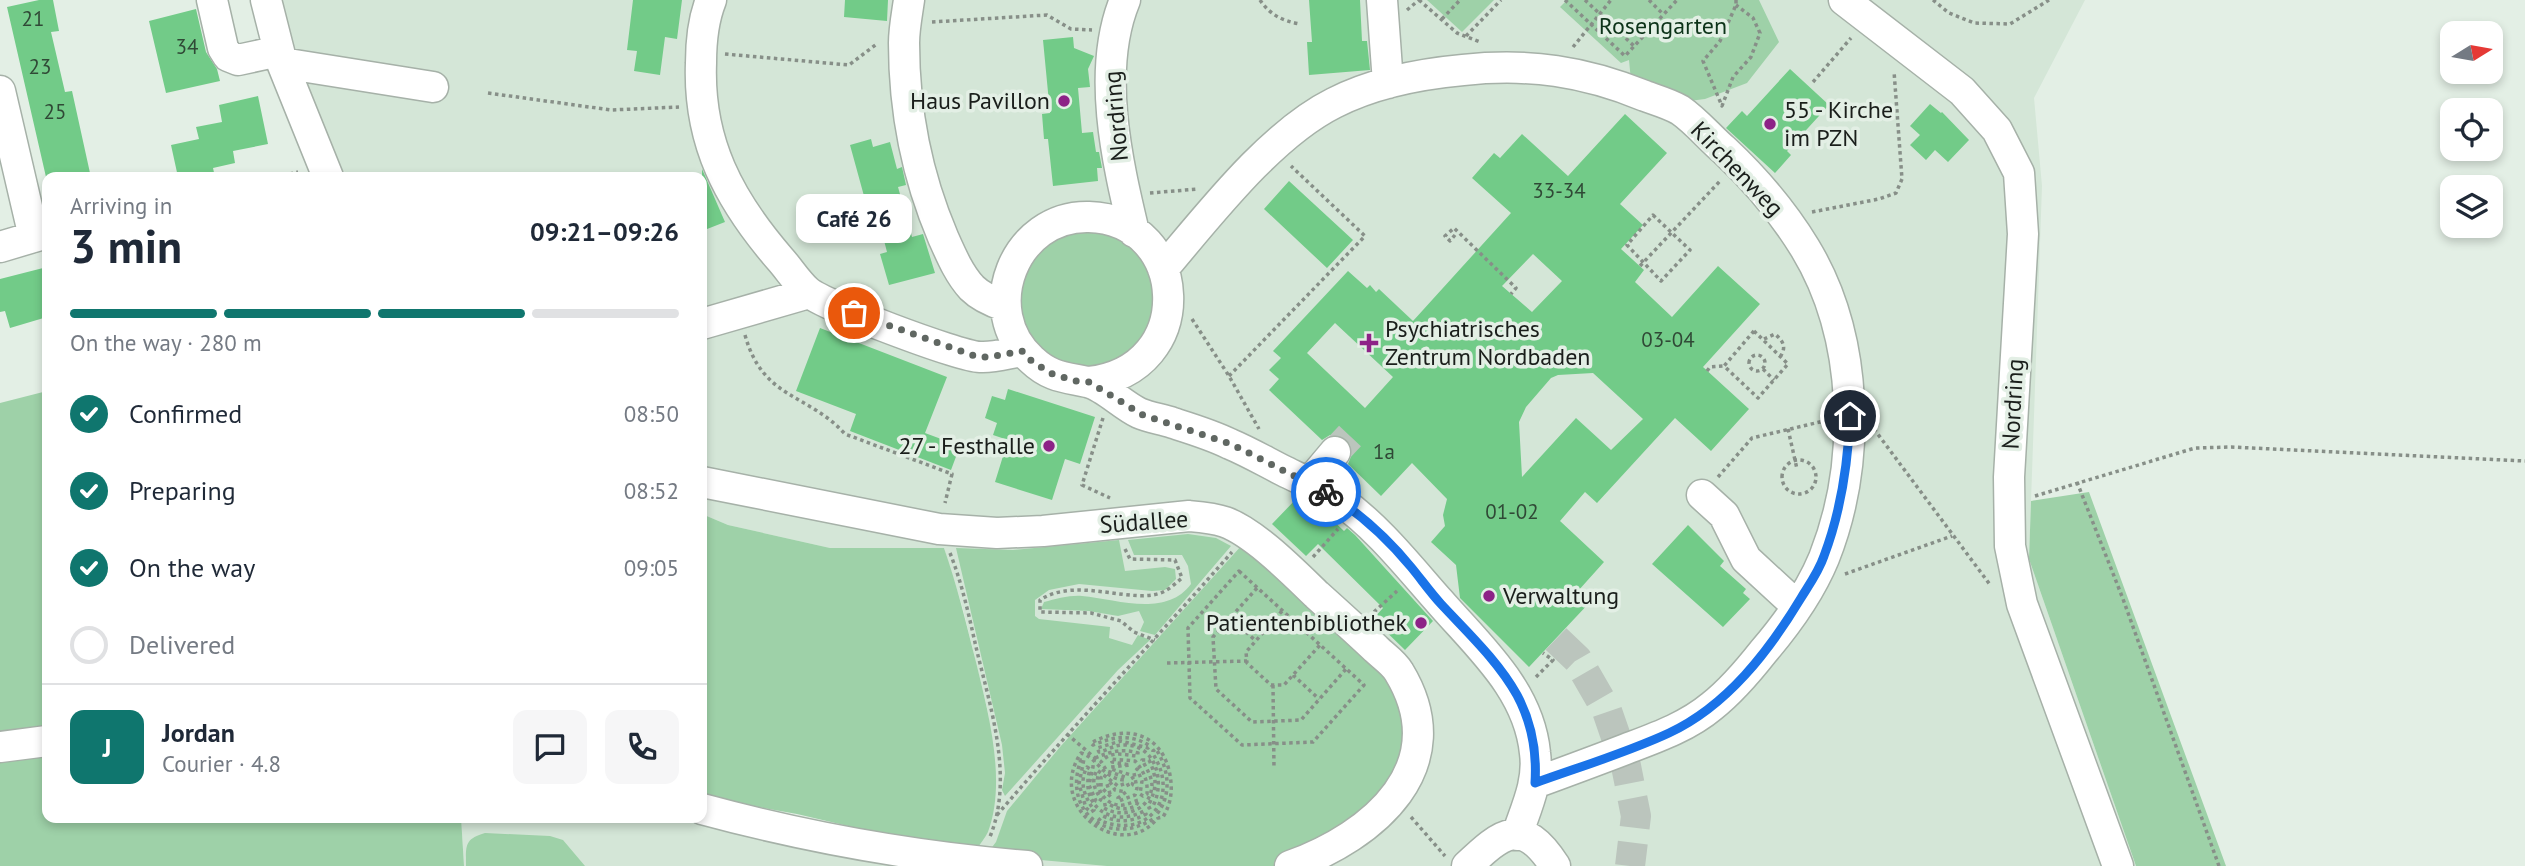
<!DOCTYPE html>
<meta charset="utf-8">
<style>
body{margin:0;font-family:"PT Sans",sans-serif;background:#f6f6f7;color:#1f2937;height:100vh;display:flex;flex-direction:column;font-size:26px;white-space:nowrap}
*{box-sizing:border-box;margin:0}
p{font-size:23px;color:#747a83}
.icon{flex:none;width:38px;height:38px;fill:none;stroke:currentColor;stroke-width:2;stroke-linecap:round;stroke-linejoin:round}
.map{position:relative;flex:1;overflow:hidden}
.details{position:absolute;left:42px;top:172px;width:665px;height:651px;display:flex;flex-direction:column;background:#fff;border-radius:14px;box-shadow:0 4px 10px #0003}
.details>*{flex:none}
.needle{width:46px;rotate:79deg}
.controls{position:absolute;left:2440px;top:21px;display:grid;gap:14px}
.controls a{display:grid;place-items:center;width:63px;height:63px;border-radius:14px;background:#fff;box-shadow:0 4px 10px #0003;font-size:35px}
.pin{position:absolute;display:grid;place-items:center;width:60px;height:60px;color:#fff;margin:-30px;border:4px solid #fff;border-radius:50%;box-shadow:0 2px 7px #0007}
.courier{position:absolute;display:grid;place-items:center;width:70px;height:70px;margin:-35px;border:5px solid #1a73e8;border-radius:50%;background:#fff;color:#222;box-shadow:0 2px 9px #0007}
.bubble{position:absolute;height:49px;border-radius:14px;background:#fff;box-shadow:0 4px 10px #0003;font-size:23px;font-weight:800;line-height:49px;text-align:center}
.summary em{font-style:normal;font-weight:800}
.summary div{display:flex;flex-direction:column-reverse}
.summary{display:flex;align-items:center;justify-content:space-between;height:119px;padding:0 28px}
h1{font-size:46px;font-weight:800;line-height:52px}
.bar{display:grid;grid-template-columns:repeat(4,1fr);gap:10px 7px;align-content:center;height:84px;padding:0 28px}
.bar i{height:9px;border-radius:5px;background:#e0e1e3}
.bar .active{background:#0f766e}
.bar p{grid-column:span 4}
.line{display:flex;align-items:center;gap:18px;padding:0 28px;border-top:2px solid #e0e1e3}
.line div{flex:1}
.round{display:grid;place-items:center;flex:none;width:74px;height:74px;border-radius:14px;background:#f6f6f7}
ol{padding:0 28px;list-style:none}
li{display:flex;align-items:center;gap:21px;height:77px}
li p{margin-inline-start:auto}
li .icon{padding:7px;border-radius:50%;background:#0f766e;color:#fff;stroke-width:4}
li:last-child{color:#747a83}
li i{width:38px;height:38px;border:4px solid #e0e1e3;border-radius:50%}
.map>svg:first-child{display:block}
</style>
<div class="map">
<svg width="2525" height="866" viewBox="0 0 2525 866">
<rect width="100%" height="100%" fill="#e3efe5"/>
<path fill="#d4e6d7" d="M 278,0 L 2085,0 L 2034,98 L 2042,186 L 2029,559 L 2136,866 L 464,866 L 461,817 L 702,817 L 963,853 L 988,832 L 992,813 L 996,783 L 988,712 L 963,609 L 944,548 L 830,548 L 728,525 L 702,514 L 702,177 L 348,177 L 345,172 L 330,163 Z"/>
<path fill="#9ed1a8" d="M 1427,0 L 1494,0 L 1462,32 Z
M 1567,0 L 1759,0 L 1779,42 L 1747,83 L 1705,99 L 1689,101 L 1631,81 L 1629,60 L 1621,63 L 1560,7 Z
M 1076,229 L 1111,231 L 1140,249 L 1158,278 L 1145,344 L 1102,370 L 1052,361 L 1028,336 L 1018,304 L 1024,270 L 1045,243 Z
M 47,391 L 47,817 L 461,817 L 464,866 L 0,866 L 0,403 Z
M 2089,492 L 2226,866 L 2136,866 L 2029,559 L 2031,501 Z
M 702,514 L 728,525 L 830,548 L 944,548 C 957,585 966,623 976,662 C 988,712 1007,781 988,832 C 985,838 980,844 976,850 L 963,853 L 797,814 L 702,797 Z
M 1188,534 L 1216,538 L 1231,546 L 1155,635 L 1140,631 L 1144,622 L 1139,611 L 1118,616 L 1089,611 L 1041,609 L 1044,602 C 1056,599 1070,595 1082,596 C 1116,599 1166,618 1191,584 L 1188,566 L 1182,555 L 1134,555 L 1128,540 Z
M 1119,540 L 1125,571 L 1165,567 L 1175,569 L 1176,579 L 1165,590 L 1152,591 L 1079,584 L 1049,590 L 1035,600 L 1035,616 L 1039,619 L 1110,627 L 1109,638 L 1132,645 L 1138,635 L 1150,640 L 1118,670 L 1005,796 L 1002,790 L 1005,773 L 1002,745 L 956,548 L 1013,550 Z
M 1242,545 L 1345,635 L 1388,682 L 1410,730 L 1392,795 L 1311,854 L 1274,866 L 1107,866 L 986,855 L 996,842 L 1007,811 L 1060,747 Z
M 485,833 L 550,836 L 563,840 L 585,866 L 466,866 C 466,846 464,839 485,833 Z"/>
<path fill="#72cb88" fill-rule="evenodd" d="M 39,0 L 53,0 L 59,31 L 51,32 L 65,92 L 72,91 L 90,173 L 72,177 L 46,177 L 7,7 Z
M 633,0 L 682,0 L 677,39 L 665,37 L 660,75 L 634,71 L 637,51 L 627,50 Z
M 845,0 L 888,0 L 887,21 L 844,17 Z
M 1309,0 L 1360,0 L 1362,41 L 1367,41 L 1370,70 L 1309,75 L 1307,42 L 1312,42 Z
M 196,9 L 206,52 L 217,69 L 220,81 L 166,93 L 149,21 Z
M 1073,37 L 1074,48 L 1094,56 L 1088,69 L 1090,87 L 1078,88 L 1082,133 L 1093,132 L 1096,152 L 1099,152 L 1102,168 L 1097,168 L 1098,181 L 1053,186 L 1048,139 L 1044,139 L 1042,114 L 1050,113 L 1043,40 Z
M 1790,69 L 1829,105 L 1787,151 L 1791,155 L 1775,173 L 1726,128 L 1742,111 L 1747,116 Z
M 258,96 L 268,144 L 233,151 L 235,163 L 213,168 L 215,177 L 178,177 L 171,145 L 199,139 L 196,127 L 222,122 L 219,105 Z
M 1930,104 L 1941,113 L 1942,112 L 1969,140 L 1948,162 L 1935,150 L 1926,160 L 1910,145 L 1920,135 L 1910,126 Z
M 1625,114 L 1667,153 L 1620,204 L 1643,225 L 1621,249 L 1644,270 L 1635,282 L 1672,317 L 1718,266 L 1760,304 L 1703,367 L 1749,409 L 1711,451 L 1675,418 L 1597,503 L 1585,492 L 1560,521 L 1604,562 L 1578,591 L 1591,601 L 1529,667 L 1460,598 L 1456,565 L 1431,542 L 1445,526 L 1443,515 L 1447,499 L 1412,463 L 1381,496 L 1348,464 L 1352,454 L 1352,447 L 1347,439 L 1337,435 L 1330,435 L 1322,440 L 1269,390 L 1279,379 L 1269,370 L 1281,358 L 1273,351 L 1348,271 L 1367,288 L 1370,285 L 1376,292 L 1379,289 L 1413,321 L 1511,213 L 1472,178 L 1494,153 L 1500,158 L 1522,134 L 1568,176 ZM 1533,254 L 1562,281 L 1532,312 L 1502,286 ZM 1335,323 L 1393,377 L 1365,408 L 1307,353 ZM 1593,373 L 1643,419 L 1611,450 L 1576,418 L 1522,477 L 1519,422 L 1526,407 L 1551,378 L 1558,375 Z
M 871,139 L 873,147 L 890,142 L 897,169 L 902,167 L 906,185 L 898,187 L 912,237 L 923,234 L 935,273 L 889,285 L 880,254 L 887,252 L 872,194 L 864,196 L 850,145 Z
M 702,169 L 725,222 L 702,231 Z
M 1289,181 L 1353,240 L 1327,268 L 1264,209 Z
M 47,267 L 47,317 L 10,328 L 5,311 L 0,312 L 0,279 Z
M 820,328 L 947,377 L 925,433 L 960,446 L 951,470 L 850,431 L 856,414 L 796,391 Z
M 1008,389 L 1095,417 L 1080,464 L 1065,459 L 1052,500 L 995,482 L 1008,440 L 993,435 L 997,423 L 985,418 L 992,396 L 1005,400 Z
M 1298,497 L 1322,510 L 1344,531 L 1347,528 L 1355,535 L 1433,621 L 1405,650 L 1373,619 L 1383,608 L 1318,544 L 1306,556 L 1272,524 Z
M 1688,525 L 1724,561 L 1720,566 L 1746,589 L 1743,593 L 1750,599 L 1723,627 L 1652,564 Z"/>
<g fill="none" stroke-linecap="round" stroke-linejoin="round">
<path stroke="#bbc5bd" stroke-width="30" stroke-dasharray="30 15" stroke-linecap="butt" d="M 1335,452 L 1350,436
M 1556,639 L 1577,659 L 1607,711 L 1626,766 L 1636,816 L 1630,866"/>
<defs>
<path id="minor" d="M 212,0 L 223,48 L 228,56 L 238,60 L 279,51
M 266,0 L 282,63 L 328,177
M 711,0 C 703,20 701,42 701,63 C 698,142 729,200 780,259 C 789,269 797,282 807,291 C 822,305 958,356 980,357 C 994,358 1009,353 1022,351
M 909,0 C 907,14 904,29 904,43 C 904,109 917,176 943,237 C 951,255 959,274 972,288 C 981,297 993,302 1005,306
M 1125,0 C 1096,70 1117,161 1134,232
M 1382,0 L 1388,83
M 1844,0 L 1962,91 L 1997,130 L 2019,173 L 2023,234 L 2009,477 L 2010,546 L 2022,604 L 2118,866
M 282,63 L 433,87
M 0,91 L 34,237
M 0,247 L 47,233
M 1163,269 C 1209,215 1270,135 1334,103 C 1373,83 1419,74 1463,70 C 1529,63 1584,71 1645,96 C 1656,100 1670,104 1680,110 C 1696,121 1710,138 1724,150 C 1755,179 1783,212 1805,248 C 1859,337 1862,462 1824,558 C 1810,592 1787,624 1763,652 C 1748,671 1731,691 1712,706 C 1687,727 1655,738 1626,749 C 1595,761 1565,772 1535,783
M 702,324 L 809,293
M 1089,382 C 1199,370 1190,220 1089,217 C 1014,215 977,311 1032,360 C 1050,377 1064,377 1087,382 C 1103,385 1122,405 1139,413 C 1150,418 1162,419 1173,423 C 1192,429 1212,435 1230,444 C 1249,452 1266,462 1284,471 C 1302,480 1321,488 1338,499 C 1378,527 1408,566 1440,602 C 1479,647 1529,690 1535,753 C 1539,782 1526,808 1517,835
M 702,482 L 939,529 L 997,533 L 1043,531 L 1189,516 C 1201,517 1214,518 1225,522 C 1255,533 1294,573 1317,595 C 1337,613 1357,631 1376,649 C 1383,656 1394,663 1399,672 C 1456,766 1374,836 1290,866
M 1309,483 L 1335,452
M 1702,495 L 1724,515 L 1746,559 L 1797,606
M 0,747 L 47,741
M 702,809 C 809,838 916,857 1027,866
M 1467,866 C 1502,833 1522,815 1555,866"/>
</defs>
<use href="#minor" stroke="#a6b1a8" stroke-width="33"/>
<path stroke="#878f88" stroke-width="3.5" stroke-dasharray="3.5 3.5" stroke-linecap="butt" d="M 1260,0 C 1270,15 1283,21 1300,24
M 1419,0 L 1457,33 L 1480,42
M 1565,0 L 1625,56 L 1677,0
M 1585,0 L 1634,46
M 1649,0 L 1663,14
M 1736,0 L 1736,5 L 1720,41 L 1703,61 L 1722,106 L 1733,77 L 1751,57 L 1760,33 L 1753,18 L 1736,5
M 1933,0 L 1949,13 L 1974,23 L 2010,24 L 2049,0
M 1407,10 L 1419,0
M 1442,19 L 1460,0
M 932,22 L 1047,15 L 1071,29 L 1092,30
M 1466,36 L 1501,0
M 1573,47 L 1611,0
M 725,54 L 849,65 L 878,43
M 1813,82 L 1851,38
M 488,93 L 611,110 L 679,107
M 276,177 L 298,172
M 1150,193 L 1198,189
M 1812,212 L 1879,199 L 1896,193 L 1902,179 L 1894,71
M 1653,215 L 1690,250 L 1661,281 L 1627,245 Z
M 1455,235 L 1450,241 L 1445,236 L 1454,228 L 1516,288 L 1511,294
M 1640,266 L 1721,180
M 1192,319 L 1229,376 L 1259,429
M 1754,331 L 1788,364 L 1758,398 L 1724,366 Z
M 745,335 C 763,400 808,393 845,434 L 952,474 L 945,503
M 1764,339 L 1775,334 C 1783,341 1787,347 1780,357
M1749 363a8 8 0 1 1 16 0a8 8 0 1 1-16 0Z
M 1763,369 L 1774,380
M 1707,371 L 1710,367 L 1724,366
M 1229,376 L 1365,236 L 1291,166
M 1103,418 L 1082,485 L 1110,498
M 1788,429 L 1797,469
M 1874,429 L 1991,586
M1782 477a17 17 0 1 1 34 0a17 17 0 1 1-34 0Z
M 1718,477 L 1752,438 L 1824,421
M 2077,482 L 2123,599 L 2219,866
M 2035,496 L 2195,448 L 2231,447 L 2525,461
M 1125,549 L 1130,559 L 1175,560 L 1182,578 C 1177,582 1171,588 1165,591 C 1135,607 1078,575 1040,600 L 1040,612 L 1091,613 L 1121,621 L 1134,632 L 1155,640
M 950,553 C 962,583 969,616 976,647 C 990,707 1015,779 989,839
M 1313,557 L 1338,529
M 1239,571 L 1364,685 L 1313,742 L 1242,745 L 1190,698 L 1188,628 Z
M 1845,574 L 1952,536
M 1257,588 L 1213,637 L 1216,689 L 1252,722 L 1301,720 L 1346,669
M 1282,611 L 1246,652 L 1247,663 L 1271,685 L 1284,685 L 1320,645
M 1374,612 L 1397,591
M 1230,618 L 1256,641
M 1167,663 L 1247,661
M 1293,675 L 1319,699
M 1536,677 L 1553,660 L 1543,653
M 1273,685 L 1274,769
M 1067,734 L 1095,758
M 1095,758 C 1110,752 1121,748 1138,753 L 1137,756 C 1124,755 1111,750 1101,762 L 1107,771 L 1125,777 L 1124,780 C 1102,778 1098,758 1081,753 C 1045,807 1119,861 1155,821 L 1153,819 C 1107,848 1062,810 1081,760 L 1084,759 L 1079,784 L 1086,808 L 1091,812 L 1094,810 C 1084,796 1079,782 1087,767 L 1090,769 C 1079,807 1112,828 1144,811 L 1146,814 C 1132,822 1118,823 1103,816 L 1099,820 C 1147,841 1181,798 1153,754 L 1153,751 L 1156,749 C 1169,769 1172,795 1157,814 L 1158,818 L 1163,817 C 1172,802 1173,788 1169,770 C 1159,731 1123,725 1091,743 L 1093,745 C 1113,737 1130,733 1150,746 L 1148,748 L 1121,741 L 1097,748 L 1099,752 C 1108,750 1116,744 1126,745 C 1157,746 1165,783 1153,806 L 1149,808 L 1149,804 C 1157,788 1157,777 1149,760 L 1142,760 C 1146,767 1152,777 1152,786 C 1150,811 1123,819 1104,808 L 1103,805 L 1109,804 C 1119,810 1126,810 1136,806 L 1139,800 C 1134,801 1129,804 1123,805 C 1107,807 1095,790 1098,775 L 1101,778 L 1101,787 L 1111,797 L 1107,784 L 1110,782 L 1115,790 L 1126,792 L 1118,798 L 1119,801 L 1135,795 L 1137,788 L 1134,773 L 1137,769 L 1142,781 L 1140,794 L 1143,796 L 1147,794 C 1148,781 1144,771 1135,761 L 1111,759 L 1112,762 L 1130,765 L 1111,767 L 1111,769 L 1131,775 L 1134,780 L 1132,785 L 1129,787 L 1127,783 L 1118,786 L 1097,770 C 1091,782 1094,788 1101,799 L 1099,802 L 1096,801 L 1089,785 L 1093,767 C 1093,764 1094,761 1095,758
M 997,815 C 1074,725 1155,640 1232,552
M 1411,817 L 1445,856"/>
<use href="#minor" stroke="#fff" stroke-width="30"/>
</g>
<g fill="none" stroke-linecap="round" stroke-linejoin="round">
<path stroke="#606762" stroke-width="7" stroke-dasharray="0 12.6" d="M 854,313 L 978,357 L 989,357 L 1022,351 L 1029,359 L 1050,373 L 1075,381 L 1089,382 L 1143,415 L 1231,444 L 1326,492"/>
<path stroke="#1a73e8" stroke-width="9" d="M 1326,492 C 1357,511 1388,539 1411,567 C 1421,579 1430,592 1441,604 C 1468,633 1498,661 1517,695 C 1532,723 1537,752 1535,783 C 1579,767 1626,753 1669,733 C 1727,706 1769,651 1801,598 C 1809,585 1819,571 1824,556 C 1841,511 1848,464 1850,416"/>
</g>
<g fill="#8d2287" stroke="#e3efe5" stroke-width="2.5">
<circle cx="1064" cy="101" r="7"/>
<circle cx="1770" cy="124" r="7"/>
<path d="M1365.5 332.5h7v7h7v7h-7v7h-7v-7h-7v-7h7z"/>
<circle cx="1049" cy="446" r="7"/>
<circle cx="1489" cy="596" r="7"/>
<circle cx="1421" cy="623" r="7"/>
</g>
<g text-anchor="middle" stroke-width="7" stroke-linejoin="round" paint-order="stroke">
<g font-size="21" fill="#304936">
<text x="33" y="26">21</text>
<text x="187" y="54">34</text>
<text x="40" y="74">23</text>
<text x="55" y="119">25</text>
<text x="1559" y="198">33-34</text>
<text x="1668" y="347">03-04</text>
<text x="1384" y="459">1a</text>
<text x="1512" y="519">01-02</text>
</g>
<g font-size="24" fill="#0d3319" stroke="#e3efe5">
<text x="1663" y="34">Rosengarten</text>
</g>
<g font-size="24" fill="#1a1e1b" stroke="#e3efe5" text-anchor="end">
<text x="1050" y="109">Haus Pavillon</text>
<text x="1784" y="118" text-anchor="start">55 - Kirche<tspan x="1784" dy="28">im PZN</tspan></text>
<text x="1385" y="337" text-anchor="start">Psychiatrisches<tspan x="1385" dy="28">Zentrum Nordbaden</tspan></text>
<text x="1035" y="454">27 - Festhalle</text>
<text x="1503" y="604" text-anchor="start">Verwaltung</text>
<text x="1407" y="631">Patientenbibliothek</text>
</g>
<g font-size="24" fill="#1a1e1b" stroke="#e3efe5">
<text transform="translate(1116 116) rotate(-95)" y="8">Nordring</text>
<text transform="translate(1737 169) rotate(46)" y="8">Kirchenweg</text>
<text transform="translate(2013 404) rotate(-87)" y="8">Nordring</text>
<text transform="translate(1144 522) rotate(-4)" y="8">Südallee</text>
</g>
</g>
</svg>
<div class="controls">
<a><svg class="needle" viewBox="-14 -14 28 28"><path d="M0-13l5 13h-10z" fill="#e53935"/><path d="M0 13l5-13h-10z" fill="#747a83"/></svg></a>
<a><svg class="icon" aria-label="locate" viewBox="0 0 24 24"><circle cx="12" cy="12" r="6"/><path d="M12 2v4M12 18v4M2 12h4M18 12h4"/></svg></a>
<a><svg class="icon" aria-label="layers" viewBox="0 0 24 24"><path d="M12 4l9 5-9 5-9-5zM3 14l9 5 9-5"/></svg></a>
</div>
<div class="pin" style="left:854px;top:313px;background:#ea580c"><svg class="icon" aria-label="bag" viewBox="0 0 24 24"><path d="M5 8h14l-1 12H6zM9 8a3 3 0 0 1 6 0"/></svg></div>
<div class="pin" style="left:1850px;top:416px;background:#1f2937"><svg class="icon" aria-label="home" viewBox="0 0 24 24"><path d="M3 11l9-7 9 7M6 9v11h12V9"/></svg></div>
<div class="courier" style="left:1326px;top:492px"><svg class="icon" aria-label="bike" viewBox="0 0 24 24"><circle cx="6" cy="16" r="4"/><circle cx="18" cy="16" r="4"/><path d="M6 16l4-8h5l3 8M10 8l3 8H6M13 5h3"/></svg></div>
<div class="bubble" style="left:796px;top:194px;width:116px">Café 26</div>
<section class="details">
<div class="summary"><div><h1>3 min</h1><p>Arriving in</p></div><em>09:21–09:26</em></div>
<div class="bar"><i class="active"></i><i class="active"></i><i class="active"></i><i></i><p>On the way · 280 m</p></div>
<ol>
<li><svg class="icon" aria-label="check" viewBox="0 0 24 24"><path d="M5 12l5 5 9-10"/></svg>Confirmed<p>08:50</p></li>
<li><svg class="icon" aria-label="check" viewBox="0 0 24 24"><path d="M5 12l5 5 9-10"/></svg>Preparing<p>08:52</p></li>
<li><svg class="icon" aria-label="check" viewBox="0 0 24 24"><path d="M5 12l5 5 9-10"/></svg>On the way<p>09:05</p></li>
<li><i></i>Delivered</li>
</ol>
<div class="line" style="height:126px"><b class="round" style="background:#0f766e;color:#fff">J</b><div><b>Jordan</b><p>Courier · 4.8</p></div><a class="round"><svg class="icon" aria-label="chat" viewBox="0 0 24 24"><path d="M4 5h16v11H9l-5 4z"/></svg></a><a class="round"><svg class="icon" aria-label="phone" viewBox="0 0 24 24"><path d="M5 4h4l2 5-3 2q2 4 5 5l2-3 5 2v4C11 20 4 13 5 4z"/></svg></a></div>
</section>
</div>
